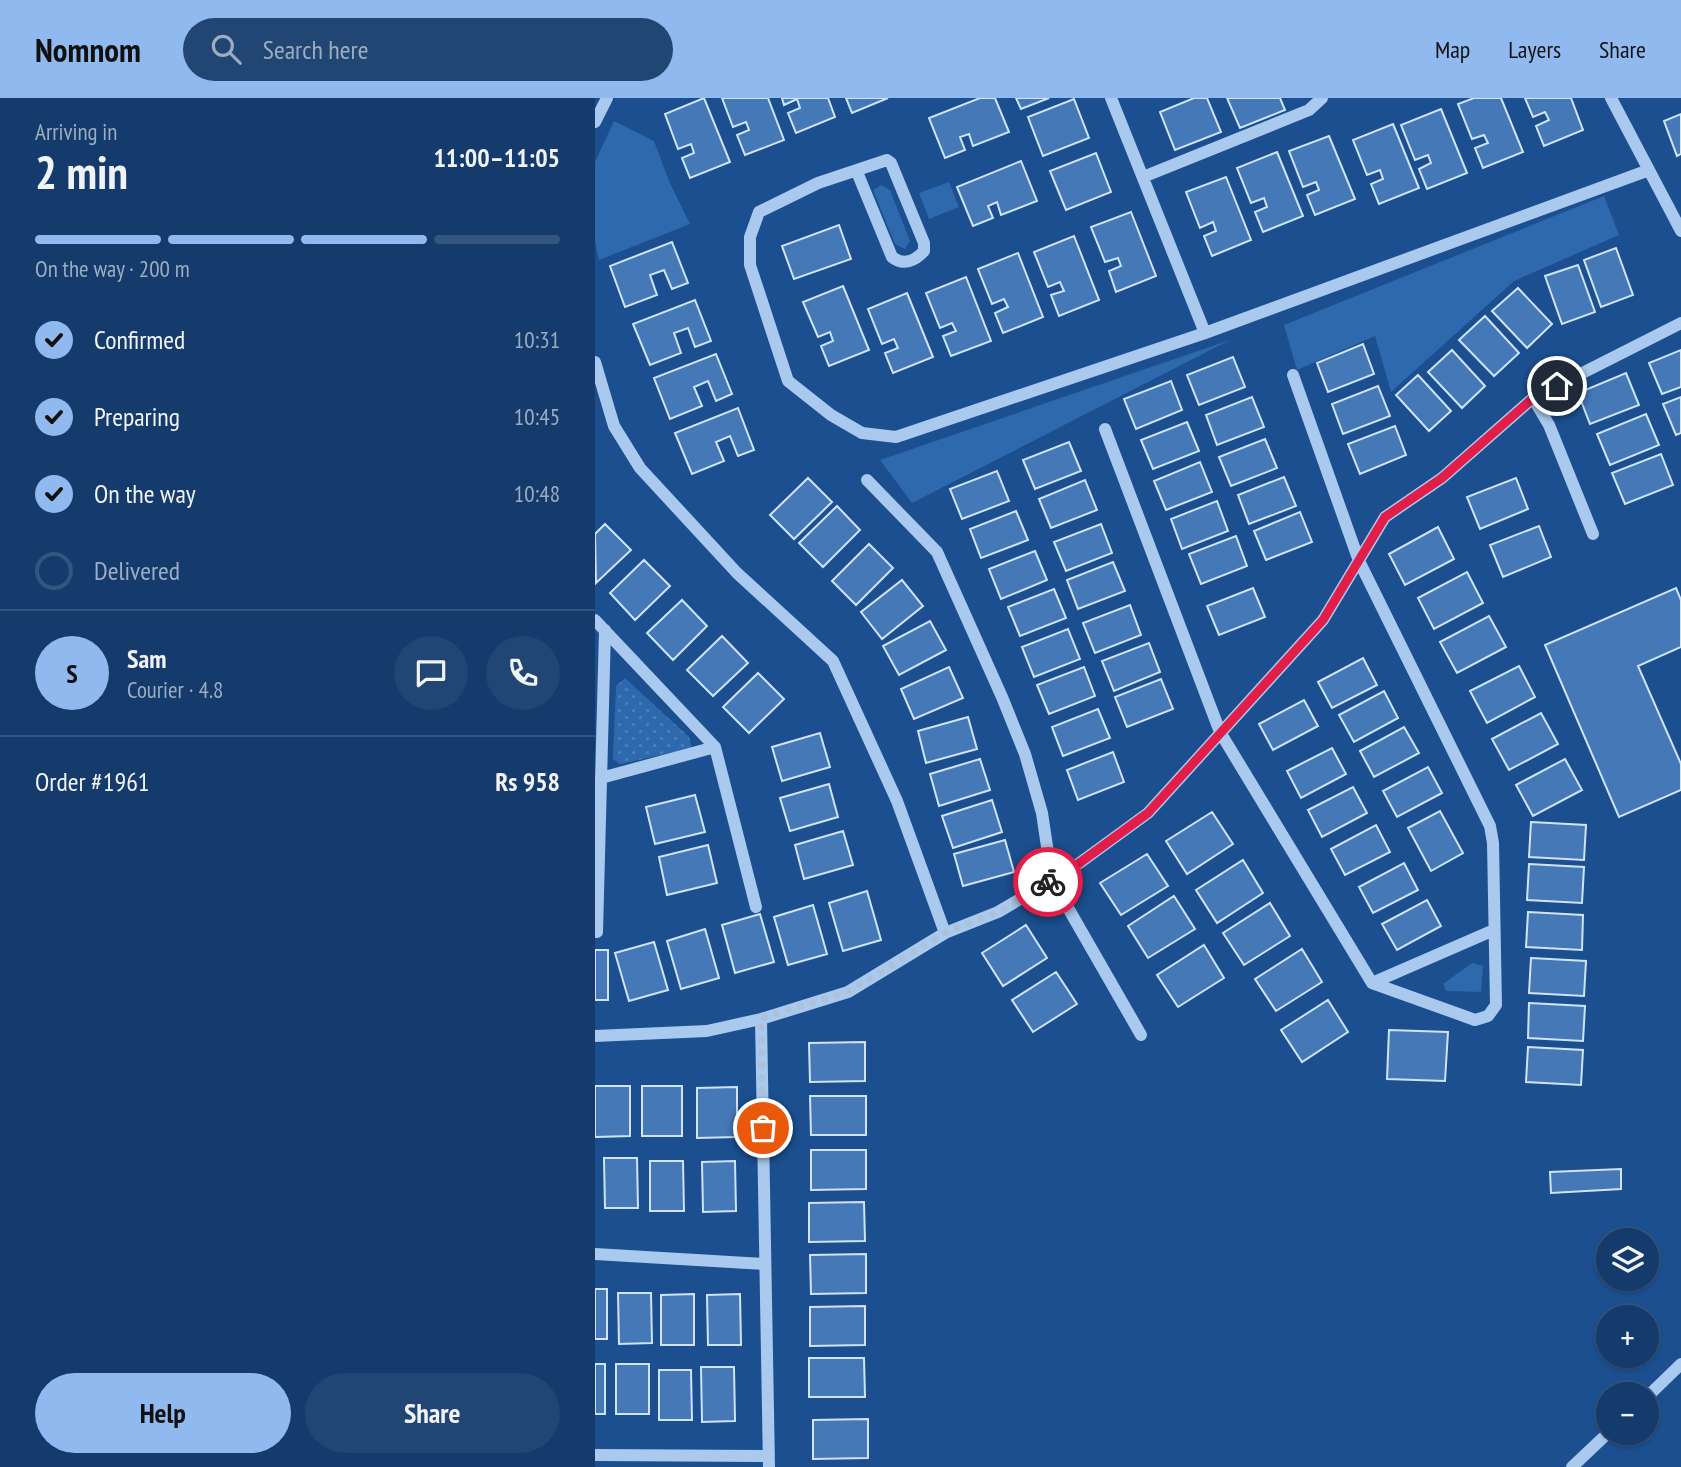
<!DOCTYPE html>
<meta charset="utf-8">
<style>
body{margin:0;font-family:"PT Sans Narrow",sans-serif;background:#214673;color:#f1f3f6;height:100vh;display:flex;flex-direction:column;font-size:26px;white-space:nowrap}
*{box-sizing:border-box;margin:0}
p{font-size:23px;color:#9dadc1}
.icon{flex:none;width:38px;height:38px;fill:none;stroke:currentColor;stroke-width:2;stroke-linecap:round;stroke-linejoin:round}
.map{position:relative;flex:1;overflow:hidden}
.panel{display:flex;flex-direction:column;background:#143b6b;width:595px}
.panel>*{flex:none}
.tools{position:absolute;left:1001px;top:1130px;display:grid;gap:14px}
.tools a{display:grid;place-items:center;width:63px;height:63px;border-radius:50%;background:#143b6b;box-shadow:0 2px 5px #0004,0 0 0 2px #33557e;font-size:35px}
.pin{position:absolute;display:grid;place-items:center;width:60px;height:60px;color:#fff;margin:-30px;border:4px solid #fff;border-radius:50%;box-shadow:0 2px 7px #0007}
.courier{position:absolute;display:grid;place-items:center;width:70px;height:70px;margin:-35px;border:5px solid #e11d48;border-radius:50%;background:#fff;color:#222;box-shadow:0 2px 9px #0007}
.head em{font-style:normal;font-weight:700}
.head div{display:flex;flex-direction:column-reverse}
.head{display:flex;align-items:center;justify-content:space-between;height:119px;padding:0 35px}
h1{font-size:46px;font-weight:700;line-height:52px}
.bar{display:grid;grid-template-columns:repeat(4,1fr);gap:10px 7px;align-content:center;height:84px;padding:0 35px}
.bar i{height:9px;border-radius:5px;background:#33557e}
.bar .active{background:#90b9f0}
.bar p{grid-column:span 4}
.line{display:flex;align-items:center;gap:18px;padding:0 35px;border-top:2px solid #33557e}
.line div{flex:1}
.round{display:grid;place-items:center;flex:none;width:74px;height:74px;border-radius:37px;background:#214673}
ol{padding:0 35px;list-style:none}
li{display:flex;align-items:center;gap:21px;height:77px}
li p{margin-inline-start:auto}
li .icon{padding:7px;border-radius:50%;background:#90b9f0;color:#111;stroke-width:4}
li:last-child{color:#9dadc1}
li i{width:38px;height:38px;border:4px solid #33557e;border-radius:50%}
.cta{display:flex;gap:14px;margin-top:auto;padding:14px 35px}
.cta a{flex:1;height:80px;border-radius:42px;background:#90b9f0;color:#111;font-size:28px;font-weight:700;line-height:80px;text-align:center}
.cta a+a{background:#214673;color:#f1f3f6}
header{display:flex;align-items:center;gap:42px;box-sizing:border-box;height:98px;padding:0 35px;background:#90b9f0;color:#111}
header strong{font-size:33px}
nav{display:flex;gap:38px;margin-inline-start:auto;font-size:24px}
.search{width:490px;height:63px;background:#214673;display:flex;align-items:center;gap:18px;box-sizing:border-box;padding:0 24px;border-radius:38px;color:#9dadc1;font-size:26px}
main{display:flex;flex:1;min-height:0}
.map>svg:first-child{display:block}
</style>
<header>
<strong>Nomnom</strong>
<div class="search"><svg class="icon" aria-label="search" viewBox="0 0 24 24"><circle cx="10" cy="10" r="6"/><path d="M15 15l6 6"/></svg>Search here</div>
<nav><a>Map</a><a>Layers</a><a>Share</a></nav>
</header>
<main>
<section class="panel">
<div class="head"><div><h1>2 min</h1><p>Arriving in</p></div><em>11:00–11:05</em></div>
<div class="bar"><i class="active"></i><i class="active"></i><i class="active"></i><i></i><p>On the way · 200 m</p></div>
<ol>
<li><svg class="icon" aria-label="check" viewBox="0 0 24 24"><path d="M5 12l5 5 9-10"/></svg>Confirmed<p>10:31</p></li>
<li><svg class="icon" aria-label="check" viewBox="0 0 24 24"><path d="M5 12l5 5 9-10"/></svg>Preparing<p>10:45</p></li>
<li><svg class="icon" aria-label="check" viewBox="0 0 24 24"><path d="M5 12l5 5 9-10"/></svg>On the way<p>10:48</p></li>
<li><i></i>Delivered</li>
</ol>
<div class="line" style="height:126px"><b class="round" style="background:#90b9f0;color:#111">S</b><div><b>Sam</b><p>Courier · 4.8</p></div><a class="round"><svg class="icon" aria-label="chat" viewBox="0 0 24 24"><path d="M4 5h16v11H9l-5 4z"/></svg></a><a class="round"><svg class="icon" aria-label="phone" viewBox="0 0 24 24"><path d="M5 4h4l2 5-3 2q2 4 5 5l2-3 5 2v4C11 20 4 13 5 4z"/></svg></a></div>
<div class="line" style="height:91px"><div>Order #1961</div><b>Rs 958</b></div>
<div class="cta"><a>Help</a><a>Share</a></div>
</section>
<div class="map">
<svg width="1086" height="1369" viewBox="0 0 1086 1369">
<defs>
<pattern id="park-dots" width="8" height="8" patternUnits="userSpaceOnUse" patternTransform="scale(1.75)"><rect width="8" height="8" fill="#2e69ad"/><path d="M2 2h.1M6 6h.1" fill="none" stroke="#4d80b9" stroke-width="1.8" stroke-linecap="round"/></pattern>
</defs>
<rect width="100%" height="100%" fill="#1b4f8f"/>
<path fill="#2e69ad" d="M 19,23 L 59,43 L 74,83 L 95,126 L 4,162 L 0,143 L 0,64 Z
M 354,84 L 364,109 L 334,121 L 324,95 Z
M 286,87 L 295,92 L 315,143 L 310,151 L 300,146 L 278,92 Z
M 1009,98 L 1024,137 L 919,183 L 796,294 L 780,238 L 702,272 L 689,227 Z
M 635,242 L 317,405 L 285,362 Z
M 877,865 L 888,868 L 886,894 L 851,893 L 848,886 Z"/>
<path fill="url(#park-dots)" d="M 30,580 L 94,639 L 97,650 L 25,666 L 18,661 L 21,588 Z"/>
<path fill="#4478b7" stroke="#cfe3fa" stroke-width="2" d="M 109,0 L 135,64 L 95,80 L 87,60 L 99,55 L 96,46 L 83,51 L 70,16 Z
M 127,0 L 173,0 L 189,42 L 150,57 L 142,37 L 154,32 L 151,24 L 138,29 Z
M 187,0 L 233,0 L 240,19 L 201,35 L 193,15 L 205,10 L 202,1 L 189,7 Z
M 251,0 L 293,0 L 257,15 Z
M 385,0 L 400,0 L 414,34 L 378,48 L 374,36 L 365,39 L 370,52 L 350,60 L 334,20 Z
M 421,0 L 454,0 L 426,11 Z
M 599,0 L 612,0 L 626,34 L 580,52 L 565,14 Z
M 632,0 L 685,0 L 690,12 L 645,30 Z
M 879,0 L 906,0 L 928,54 L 888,70 L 880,50 L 893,45 L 889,37 L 877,41 L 863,6 Z
M 930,0 L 976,0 L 988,32 L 949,48 L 941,28 L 954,22 L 950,14 L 938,19 Z
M 479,1 L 494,40 L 448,58 L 433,19 Z
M 846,11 L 872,75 L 832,91 L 824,71 L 836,65 L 833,57 L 820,62 L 806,27 Z
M 1086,16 L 1086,56 L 1082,58 L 1069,23 Z
M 798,26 L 824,90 L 784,106 L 776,86 L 788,81 L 785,72 L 772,77 L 758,42 Z
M 734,38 L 760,101 L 720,117 L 712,97 L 724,92 L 721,84 L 708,89 L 694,53 Z
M 682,54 L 708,118 L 668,134 L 660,114 L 672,109 L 669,100 L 656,105 L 642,70 Z
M 501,55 L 516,94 L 471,112 L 455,73 Z
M 426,63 L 442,103 L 406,117 L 402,104 L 393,108 L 398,120 L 378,128 L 362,89 Z
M 631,79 L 656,142 L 617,158 L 609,138 L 621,133 L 618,124 L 605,130 L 591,94 Z
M 536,114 L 561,178 L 521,194 L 514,173 L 526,168 L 523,160 L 510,164 L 496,129 Z
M 244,127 L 256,161 L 199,181 L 187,148 Z
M 479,138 L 504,202 L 464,218 L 456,197 L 469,193 L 465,184 L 453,189 L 439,154 Z
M 77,144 L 93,185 L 77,191 L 69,172 L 55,177 L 62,197 L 30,209 L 15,168 Z
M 1021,150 L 1038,197 L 1006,209 L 989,162 Z
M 423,155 L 448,219 L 408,235 L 400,215 L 413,209 L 409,201 L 397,206 L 383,171 Z
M 983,167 L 1000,214 L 967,226 L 950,178 Z
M 371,179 L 396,243 L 356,258 L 348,238 L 361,233 L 357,225 L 345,230 L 331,195 Z
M 248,188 L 274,252 L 234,268 L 226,248 L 238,243 L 235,234 L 223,239 L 208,204 Z
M 923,190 L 957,226 L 932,250 L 897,213 Z
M 312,195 L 338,259 L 298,275 L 290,255 L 303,250 L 299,241 L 287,246 L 273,211 Z
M 100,202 L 116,243 L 100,249 L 93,230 L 79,235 L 86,255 L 55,267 L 38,226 Z
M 890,218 L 924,255 L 899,278 L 864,242 Z
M 768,246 L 779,276 L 733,294 L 722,265 Z
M 857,252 L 890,288 L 867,310 L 833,274 Z
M 1086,252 L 1086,289 L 1067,296 L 1054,265 Z
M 121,256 L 137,296 L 121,303 L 113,283 L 99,289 L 107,308 L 75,321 L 59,280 Z
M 638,259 L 650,289 L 604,307 L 592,277 Z
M 1031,275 L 1044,307 L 995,326 L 983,295 Z
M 823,277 L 856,313 L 834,333 L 801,297 Z
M 576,283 L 587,312 L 541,331 L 529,301 Z
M 783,288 L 795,318 L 748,336 L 737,306 Z
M 657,299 L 669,329 L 622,347 L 611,317 Z
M 1086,299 L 1086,335 L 1081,337 L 1068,306 Z
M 143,310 L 159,352 L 143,358 L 135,338 L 121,344 L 129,363 L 97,376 L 80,335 Z
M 1051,316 L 1064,347 L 1015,367 L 1002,336 Z
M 592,324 L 604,353 L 558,371 L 546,342 Z
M 800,328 L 811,357 L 765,376 L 753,346 Z
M 670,341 L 682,370 L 636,388 L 624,359 Z
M 474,344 L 486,373 L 440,391 L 428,362 Z
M 1066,356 L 1078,387 L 1030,406 L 1017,375 Z
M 605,364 L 617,394 L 571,412 L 559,383 Z
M 402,373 L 414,403 L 367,421 L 355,391 Z
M 689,379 L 701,408 L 654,426 L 643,397 Z
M 213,380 L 237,404 L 199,441 L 175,417 Z
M 921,380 L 933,411 L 885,431 L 872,399 Z
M 490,382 L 502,412 L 456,430 L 444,401 Z
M 622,403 L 633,433 L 587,451 L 576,421 Z
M 242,408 L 265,432 L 228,469 L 204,445 Z
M 421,413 L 433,442 L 386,460 L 375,431 Z
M 705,414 L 717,444 L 671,462 L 659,433 Z
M 10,426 L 36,452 L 1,485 L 0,436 Z
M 506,426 L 517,455 L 471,473 L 459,444 Z
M 944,428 L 956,459 L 908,479 L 895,447 Z
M 843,429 L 859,461 L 810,487 L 794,456 Z
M 641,438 L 652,468 L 606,486 L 594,456 Z
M 274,446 L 298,470 L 261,507 L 237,483 Z
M 440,453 L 452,482 L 406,501 L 394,471 Z
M 49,462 L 75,488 L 40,522 L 15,495 Z
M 518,464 L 530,493 L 483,511 L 472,482 Z
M 872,474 L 888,505 L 839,531 L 823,500 Z
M 307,482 L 328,508 L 287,541 L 266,514 Z
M 658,490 L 670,519 L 624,537 L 612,508 Z
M 1081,490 L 1086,502 L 1086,549 L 1043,568 L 1086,666 L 1086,692 L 1024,719 L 950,547 Z
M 459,491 L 471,520 L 425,538 L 413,509 Z
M 87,502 L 112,528 L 78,562 L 52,535 Z
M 535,507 L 546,537 L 500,555 L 488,525 Z
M 894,518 L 911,549 L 862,575 L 845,544 Z
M 335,523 L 351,552 L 304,577 L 288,548 Z
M 473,531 L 485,561 L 439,579 L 427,549 Z
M 127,538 L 153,565 L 118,598 L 92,572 Z
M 554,545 L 565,574 L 519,593 L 507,563 Z
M 768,560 L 782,587 L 737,610 L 723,584 Z
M 924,568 L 940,599 L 892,625 L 875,593 Z
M 354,569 L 368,600 L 319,621 L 306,591 Z
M 489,569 L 500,598 L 454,616 L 442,587 Z
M 163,575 L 189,601 L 154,635 L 128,609 Z
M 566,581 L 578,611 L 532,629 L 520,599 Z
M 789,593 L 803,620 L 759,644 L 744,617 Z
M 709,602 L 723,628 L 678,652 L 664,626 Z
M 503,611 L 515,640 L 468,658 L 457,629 Z
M 946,615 L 963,646 L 914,672 L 897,641 Z
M 373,619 L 382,651 L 331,665 L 323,633 Z
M 809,629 L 824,655 L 779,679 L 765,653 Z
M 225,635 L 235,669 L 187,683 L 177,649 Z
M 737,650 L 751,676 L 706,700 L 692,673 Z
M 518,654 L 529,684 L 483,702 L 472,672 Z
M 385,661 L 395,692 L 344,708 L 335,676 Z
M 970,661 L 987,692 L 938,718 L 921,687 Z
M 833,669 L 847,695 L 802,719 L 788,693 Z
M 234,686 L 243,719 L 195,733 L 185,700 Z
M 758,689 L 772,715 L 727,739 L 713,712 Z
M 100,697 L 110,734 L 60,746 L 51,709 Z
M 397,702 L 407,734 L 358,750 L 347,718 Z
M 845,713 L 868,755 L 836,773 L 813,730 Z
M 617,714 L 638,746 L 592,776 L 571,743 Z
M 936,724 L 991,727 L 989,762 L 934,759 Z
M 781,727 L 795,754 L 750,777 L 736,751 Z
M 248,733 L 258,767 L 209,781 L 200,747 Z
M 410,742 L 419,774 L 368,788 L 359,756 Z
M 113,747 L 122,785 L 72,797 L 64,759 Z
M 552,756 L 573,788 L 526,817 L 505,785 Z
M 648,762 L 668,795 L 622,825 L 601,792 Z
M 809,765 L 823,792 L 778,815 L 764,789 Z
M 934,766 L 989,769 L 987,805 L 932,802 Z
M 272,793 L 286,842 L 248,853 L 234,805 Z
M 579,798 L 600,831 L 553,860 L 533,828 Z
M 832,802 L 846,828 L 802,852 L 787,826 Z
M 675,805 L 695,838 L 649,867 L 628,835 Z
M 218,807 L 232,856 L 193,867 L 179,819 Z
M 933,814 L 988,817 L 987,852 L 931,849 Z
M 165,816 L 179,864 L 140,875 L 127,827 Z
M 431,827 L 452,860 L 408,888 L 387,855 Z
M 110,831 L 124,880 L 86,891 L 72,843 Z
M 59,844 L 73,892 L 34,903 L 20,855 Z
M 609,847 L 629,880 L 583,909 L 562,877 Z
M 707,851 L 727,884 L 681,913 L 660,881 Z
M 0,852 L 13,852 L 13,902 L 0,902 Z
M 936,860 L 991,863 L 989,898 L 934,895 Z
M 461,874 L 482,906 L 438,934 L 417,902 Z
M 733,902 L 753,934 L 707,964 L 686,932 Z
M 934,905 L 990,908 L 988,943 L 933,940 Z
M 794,932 L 853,934 L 850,983 L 792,981 Z
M 270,944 L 270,983 L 215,984 L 214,945 Z
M 933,949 L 988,952 L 986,987 L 931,984 Z
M 0,988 L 35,988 L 35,1038 L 0,1039 Z
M 47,988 L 87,988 L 87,1038 L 47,1038 Z
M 142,989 L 142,1039 L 102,1040 L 102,990 Z
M 215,998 L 271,998 L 271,1037 L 216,1037 Z
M 216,1052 L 271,1052 L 271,1091 L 216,1092 Z
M 9,1060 L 42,1060 L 43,1110 L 10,1110 Z
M 55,1063 L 88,1063 L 89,1113 L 55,1113 Z
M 140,1063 L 141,1113 L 108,1114 L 107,1064 Z
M 1026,1071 L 1026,1091 L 956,1095 L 955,1074 Z
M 269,1104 L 270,1143 L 214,1144 L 214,1105 Z
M 271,1156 L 271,1195 L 216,1196 L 215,1157 Z
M 0,1191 L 12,1191 L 12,1241 L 0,1241 Z
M 23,1195 L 56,1195 L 57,1245 L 24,1246 Z
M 99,1196 L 99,1247 L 66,1247 L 66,1197 Z
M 145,1196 L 146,1247 L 113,1247 L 112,1197 Z
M 270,1208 L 270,1247 L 215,1248 L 215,1209 Z
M 214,1260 L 269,1260 L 270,1299 L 214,1299 Z
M 0,1266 L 10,1266 L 10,1316 L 0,1316 Z
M 21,1266 L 54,1266 L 54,1316 L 21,1316 Z
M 106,1269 L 139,1269 L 140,1323 L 107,1324 Z
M 64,1272 L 96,1272 L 97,1322 L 64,1322 Z
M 273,1321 L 273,1360 L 218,1361 L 218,1322 Z"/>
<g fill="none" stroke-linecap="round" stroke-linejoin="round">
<path stroke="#a9c9ee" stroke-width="12" d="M 516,0 L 610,235
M 1016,0 L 1086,133
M 0,24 L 12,0
M 262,74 L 297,159 C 308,168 320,163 329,153 L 329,145 L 296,65 L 292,62 L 223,85 L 164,114 L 155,139 L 155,167 L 193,283 L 236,317 L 267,335 L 301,339 L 610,235 L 1054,72
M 548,79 L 714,12 L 727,0
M 0,264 L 19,328 L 45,370 L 142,475 L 238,563 L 302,703 L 350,835
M 938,300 L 1086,225
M 510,331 L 625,634 L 777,885 L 880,922 L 893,918 L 901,907 L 898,745 L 895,728 L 764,463 L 698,277
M 272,382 L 342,454 L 407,599 L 430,656 L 447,715 L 457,782 L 546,937
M 0,522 L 120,649 L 161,809
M 6,680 L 120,649
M 2,834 L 10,532
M 777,885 L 899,832
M 166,921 L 174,1369
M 0,938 L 112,933 L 166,921 L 253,894 L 350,835 L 403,814 L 479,769 L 553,715 L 728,522 L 790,419 L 847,380 L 938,300 L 954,327 L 998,436
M 0,1156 L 170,1166
M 1052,1299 L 1086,1266
M 0,1357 L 173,1358
M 977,1369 L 1013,1335"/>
</g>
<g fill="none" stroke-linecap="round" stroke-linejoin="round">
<path stroke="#afc1d8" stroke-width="7" stroke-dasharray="0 12.6" d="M 168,1030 L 166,920 L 253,894 L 350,835 L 403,814 L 453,784"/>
<path stroke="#e11d48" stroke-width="9" d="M 453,784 L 479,769 L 553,715 L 728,522 L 790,419 L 847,380 L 938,300 L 962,288"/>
</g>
</svg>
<div class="tools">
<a><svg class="icon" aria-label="layers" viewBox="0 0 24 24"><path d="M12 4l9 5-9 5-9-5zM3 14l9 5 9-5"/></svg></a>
<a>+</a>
<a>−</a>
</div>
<div class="pin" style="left:168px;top:1030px;background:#ea580c"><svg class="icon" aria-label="bag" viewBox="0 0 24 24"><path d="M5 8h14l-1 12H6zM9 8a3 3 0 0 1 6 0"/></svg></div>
<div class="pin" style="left:962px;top:288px;background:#1f2937"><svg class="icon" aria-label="home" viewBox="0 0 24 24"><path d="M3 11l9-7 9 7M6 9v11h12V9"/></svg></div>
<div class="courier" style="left:453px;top:784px"><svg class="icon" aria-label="bike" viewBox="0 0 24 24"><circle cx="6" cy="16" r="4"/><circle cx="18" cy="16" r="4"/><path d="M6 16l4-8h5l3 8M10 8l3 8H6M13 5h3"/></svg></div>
</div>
</main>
